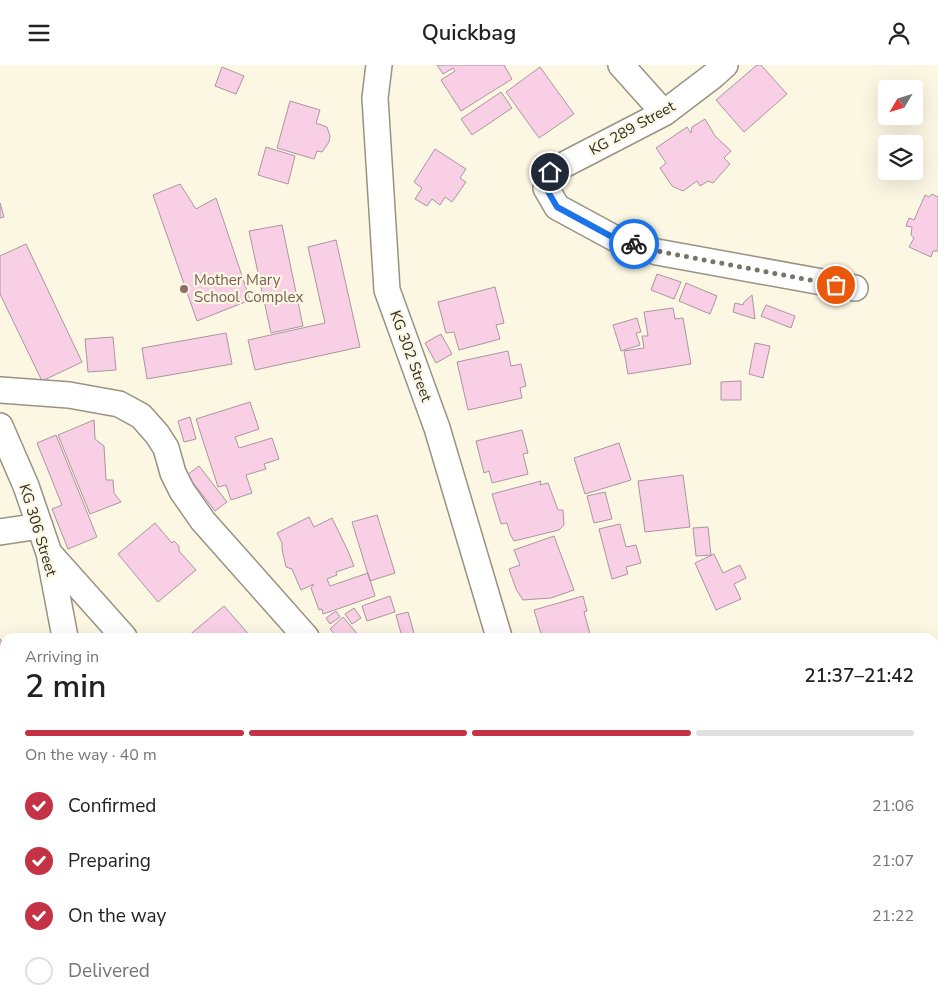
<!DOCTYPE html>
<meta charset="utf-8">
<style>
body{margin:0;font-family:"Nunito Sans",sans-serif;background:#f6f6f6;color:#222;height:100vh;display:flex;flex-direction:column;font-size:19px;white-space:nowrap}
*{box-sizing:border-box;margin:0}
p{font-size:16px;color:#767676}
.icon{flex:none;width:28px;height:28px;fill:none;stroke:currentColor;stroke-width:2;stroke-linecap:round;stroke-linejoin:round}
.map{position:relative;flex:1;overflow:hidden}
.details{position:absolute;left:0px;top:568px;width:939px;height:376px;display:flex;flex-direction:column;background:#fff;border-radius:15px 15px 0 0;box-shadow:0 5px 20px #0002}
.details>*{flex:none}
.needle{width:32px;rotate:232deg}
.buttons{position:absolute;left:878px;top:15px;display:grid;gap:10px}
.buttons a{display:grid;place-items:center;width:45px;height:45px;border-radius:5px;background:#fff;box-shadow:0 5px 20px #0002;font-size:25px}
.pin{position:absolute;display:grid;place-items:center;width:42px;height:42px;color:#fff;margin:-21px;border:2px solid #fff;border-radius:50%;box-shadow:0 1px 5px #0007}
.courier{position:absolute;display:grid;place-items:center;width:50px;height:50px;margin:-25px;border:4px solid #1a73e8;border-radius:50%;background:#fff;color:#222;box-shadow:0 1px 6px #0007}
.summary em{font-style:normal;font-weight:600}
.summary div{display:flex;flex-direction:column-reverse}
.summary{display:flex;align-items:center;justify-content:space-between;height:85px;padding:0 25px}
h1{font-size:32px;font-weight:600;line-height:38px}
.bar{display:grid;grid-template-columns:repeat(4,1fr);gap:8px 5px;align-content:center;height:60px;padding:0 25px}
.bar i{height:6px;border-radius:4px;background:#e0e0e0}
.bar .selected{background:#c33245}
.bar p{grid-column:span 4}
ol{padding:0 25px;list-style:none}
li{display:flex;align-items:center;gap:15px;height:55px}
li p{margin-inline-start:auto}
li .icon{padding:5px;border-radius:50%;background:#c33245;color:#fff;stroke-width:4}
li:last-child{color:#767676}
li i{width:28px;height:28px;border:2px solid #e0e0e0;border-radius:50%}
header{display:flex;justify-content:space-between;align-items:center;height:65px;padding:0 25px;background:#fff;font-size:22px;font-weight:600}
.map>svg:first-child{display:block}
</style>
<header><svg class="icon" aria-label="menu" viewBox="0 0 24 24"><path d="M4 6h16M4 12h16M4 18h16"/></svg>Quickbag<svg class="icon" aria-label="person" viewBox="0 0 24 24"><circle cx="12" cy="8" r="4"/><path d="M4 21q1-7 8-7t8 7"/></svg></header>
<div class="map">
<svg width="938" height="943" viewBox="0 0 938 943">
<rect width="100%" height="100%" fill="#fcf7e3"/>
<path fill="#f9cfe5" stroke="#a996a0" d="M 437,0 L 504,0 L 512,14 L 461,46 L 441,15 L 455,6 L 453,3 L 443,9 Z
M 757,0 L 761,0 L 787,29 L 744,67 L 716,35 Z
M 222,2 L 244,11 L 236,29 L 215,21 Z
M 540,2 L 574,49 L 539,73 L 506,27 Z
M 501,27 L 512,43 L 472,70 L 461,54 Z
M 290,36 L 320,45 L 316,58 L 327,62 L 330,71 L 329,77 L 322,87 L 317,86 L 314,94 L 277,83 Z
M 705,54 L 715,71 L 731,86 L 724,93 L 730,99 L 713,118 L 708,116 L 700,121 L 697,116 L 683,126 L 672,121 L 660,103 L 666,98 L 656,83 L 687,62 L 691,68 L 692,62 Z
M 266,82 L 295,91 L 288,119 L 258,110 Z
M 435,84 L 466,104 L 460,113 L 466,117 L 452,137 L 445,132 L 440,140 L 432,134 L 427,141 L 415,134 L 422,123 L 414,117 Z
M 180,119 L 196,144 L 216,133 L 250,235 L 197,256 L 153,130 Z
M 932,129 L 938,132 L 938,186 L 933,186 L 931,192 L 909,182 L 914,173 L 911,170 L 912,162 L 906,161 L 909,153 L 914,155 L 925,130 L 929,132 Z
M 0,138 L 4,152 L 0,153 Z
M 282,160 L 303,261 L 271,268 L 249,166 Z
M 336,175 L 360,282 L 255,305 L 248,275 L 325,258 L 308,182 Z
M 26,179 L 82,297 L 42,316 L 0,229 L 0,191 Z
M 657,209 L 681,217 L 674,234 L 651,225 Z
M 686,218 L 717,231 L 710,249 L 679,236 Z
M 495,222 L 504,258 L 496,260 L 500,274 L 459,285 L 454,267 L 446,268 L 438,237 Z
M 752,230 L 755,254 L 733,247 L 735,238 L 743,240 L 744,237 Z
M 766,240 L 795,251 L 791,263 L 761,251 Z
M 673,243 L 675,254 L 683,253 L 691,299 L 628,309 L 624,286 L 644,283 L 642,271 L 648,271 L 644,247 Z
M 637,253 L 641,267 L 636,268 L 640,280 L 621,286 L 613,260 Z
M 226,268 L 232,299 L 147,314 L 142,283 Z
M 441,269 L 452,289 L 436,298 L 425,278 Z
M 113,272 L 116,305 L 88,307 L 85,274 Z
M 755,278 L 770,281 L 763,313 L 749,309 Z
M 508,286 L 511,301 L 521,299 L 526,321 L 520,323 L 522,333 L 468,345 L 457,297 Z
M 741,316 L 741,335 L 721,335 L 721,317 Z
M 250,337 L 259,364 L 235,372 L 239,383 L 272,373 L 279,394 L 264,399 L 266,404 L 246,410 L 252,428 L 231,435 L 226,420 L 218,422 L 196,354 Z
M 190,352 L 196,374 L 184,377 L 178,356 Z
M 94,355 L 95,374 L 104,381 L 106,415 L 113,415 L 114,428 L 121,437 L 90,449 L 58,370 Z
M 522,365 L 528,388 L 523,389 L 528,409 L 492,418 L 489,406 L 484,408 L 476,376 Z
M 56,370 L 97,472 L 68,484 L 52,444 L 62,440 L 37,378 Z
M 619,378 L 631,415 L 585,429 L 574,393 Z
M 199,401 L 227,437 L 215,446 L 187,410 Z
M 683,410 L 690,462 L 645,467 L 638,416 Z
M 541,416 L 540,420 L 548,418 L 558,445 L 563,445 L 564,460 L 559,465 L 514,476 L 510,469 L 507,458 L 501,459 L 492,429 Z
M 605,427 L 612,454 L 594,458 L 587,431 Z
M 377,450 L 395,508 L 370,516 L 352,457 Z
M 309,452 L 314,462 L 332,453 L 348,486 L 354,501 L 336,507 L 337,510 L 327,514 L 330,521 L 368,508 L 375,531 L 323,549 L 322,544 L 319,545 L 311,523 L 314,519 L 301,525 L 292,504 L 286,502 L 282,484 L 282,478 L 277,468 Z
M 155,458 L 172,478 L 174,476 L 179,481 L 179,486 L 196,505 L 158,537 L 118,489 Z
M 620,459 L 626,482 L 636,480 L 641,498 L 626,502 L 628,509 L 612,514 L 599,464 Z
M 708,462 L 711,490 L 696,491 L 693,463 Z
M 554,471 L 574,525 L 551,533 L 523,535 L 516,524 L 509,504 L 520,500 L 514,485 Z
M 714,489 L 723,508 L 740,500 L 746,513 L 734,519 L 741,534 L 716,545 L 695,498 Z
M 390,531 L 395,547 L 367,556 L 362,541 Z
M 583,531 L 587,546 L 584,547 L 590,569 L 577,572 L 542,572 L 534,545 Z
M 224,541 L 251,572 L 187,572 Z
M 354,543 L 361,553 L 352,559 L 345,549 Z
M 336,546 L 340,552 L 330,559 L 326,553 Z
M 408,547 L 415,572 L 402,572 L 396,550 Z
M 343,552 L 360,572 L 337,572 L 330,564 Z
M 0,574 L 4,578 L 5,582 L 5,590 L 2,597 L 5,613 L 0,614 Z
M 934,721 L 938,725 L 938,773 L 934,777 Z
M 5,800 L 5,876 L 0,877 L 0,801 Z
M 0,922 L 5,922 L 5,939 L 42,939 L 42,943 L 0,943 Z
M 160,939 L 171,939 L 171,943 L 160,943 Z"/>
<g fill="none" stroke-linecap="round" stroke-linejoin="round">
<defs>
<path id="minor" d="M 379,0 L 375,33 L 387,225 L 437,363 L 499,572
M 621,0 L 664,48
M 725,0 L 714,10 L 664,48 L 550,107 L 546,123 L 557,142 L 616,174 L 657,187 L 855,223
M 0,325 L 69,330 L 119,339 L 141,351 L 157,369 L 166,383 L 173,408 L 182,426 L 203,456 L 306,572
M 0,361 L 26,421 L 49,488 L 65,572
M 0,467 L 40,461
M 49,488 L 124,572
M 934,936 L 938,937
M 330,939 L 330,943
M 105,943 L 105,939
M 560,943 L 560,939
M 804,943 L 804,939"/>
</defs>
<use href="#minor" stroke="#989382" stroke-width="28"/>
<use href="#minor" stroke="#fff" stroke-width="25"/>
</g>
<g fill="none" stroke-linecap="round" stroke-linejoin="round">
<path stroke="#777468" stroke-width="5" stroke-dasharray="0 9" d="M 634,179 L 657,186 L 836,220"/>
<path stroke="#1a73e8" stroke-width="6" d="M 550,107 L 546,123 L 557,142 L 616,174 L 634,179"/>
</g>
<circle fill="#8d6e63" stroke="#fcf7e3" stroke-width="2" cx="184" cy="224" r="5"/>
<g text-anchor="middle" stroke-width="4.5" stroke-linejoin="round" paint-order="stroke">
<g font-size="15" fill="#302e26" stroke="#fcf7e3">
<text transform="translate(632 63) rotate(-29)" y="5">KG 289 Street</text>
<text transform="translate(411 291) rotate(70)" y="5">KG 302 Street</text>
<text transform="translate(38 465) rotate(73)" y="5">KG 306 Street</text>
</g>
<g font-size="15" fill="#785e54" stroke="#fcf7e3" text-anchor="start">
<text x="194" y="220">Mother Mary<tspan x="194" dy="17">School Complex</tspan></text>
</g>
</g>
</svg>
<div class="buttons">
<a><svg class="needle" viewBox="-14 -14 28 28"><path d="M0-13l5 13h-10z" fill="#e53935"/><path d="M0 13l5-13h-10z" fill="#767676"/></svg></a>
<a><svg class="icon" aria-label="layers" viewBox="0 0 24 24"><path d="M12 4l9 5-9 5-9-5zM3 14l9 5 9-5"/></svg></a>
</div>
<div class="pin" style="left:836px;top:220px;background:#ea580c"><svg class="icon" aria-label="bag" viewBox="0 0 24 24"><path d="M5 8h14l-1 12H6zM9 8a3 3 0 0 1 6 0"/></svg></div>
<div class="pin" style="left:550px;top:107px;background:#1f2937"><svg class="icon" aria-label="home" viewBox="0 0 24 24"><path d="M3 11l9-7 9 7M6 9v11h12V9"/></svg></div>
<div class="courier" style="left:634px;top:179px"><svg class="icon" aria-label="bike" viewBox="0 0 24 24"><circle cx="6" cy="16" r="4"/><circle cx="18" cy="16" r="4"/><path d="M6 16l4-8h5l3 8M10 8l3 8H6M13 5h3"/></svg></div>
<section class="details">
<div class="summary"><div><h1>2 min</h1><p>Arriving in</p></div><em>21:37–21:42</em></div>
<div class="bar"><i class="selected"></i><i class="selected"></i><i class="selected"></i><i></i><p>On the way · 40 m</p></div>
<ol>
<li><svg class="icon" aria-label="check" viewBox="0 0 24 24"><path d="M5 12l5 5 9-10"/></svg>Confirmed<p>21:06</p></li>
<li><svg class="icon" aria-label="check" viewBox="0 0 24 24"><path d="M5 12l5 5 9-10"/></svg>Preparing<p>21:07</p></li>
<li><svg class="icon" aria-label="check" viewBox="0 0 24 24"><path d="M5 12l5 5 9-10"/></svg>On the way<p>21:22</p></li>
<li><i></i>Delivered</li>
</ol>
</section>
</div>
